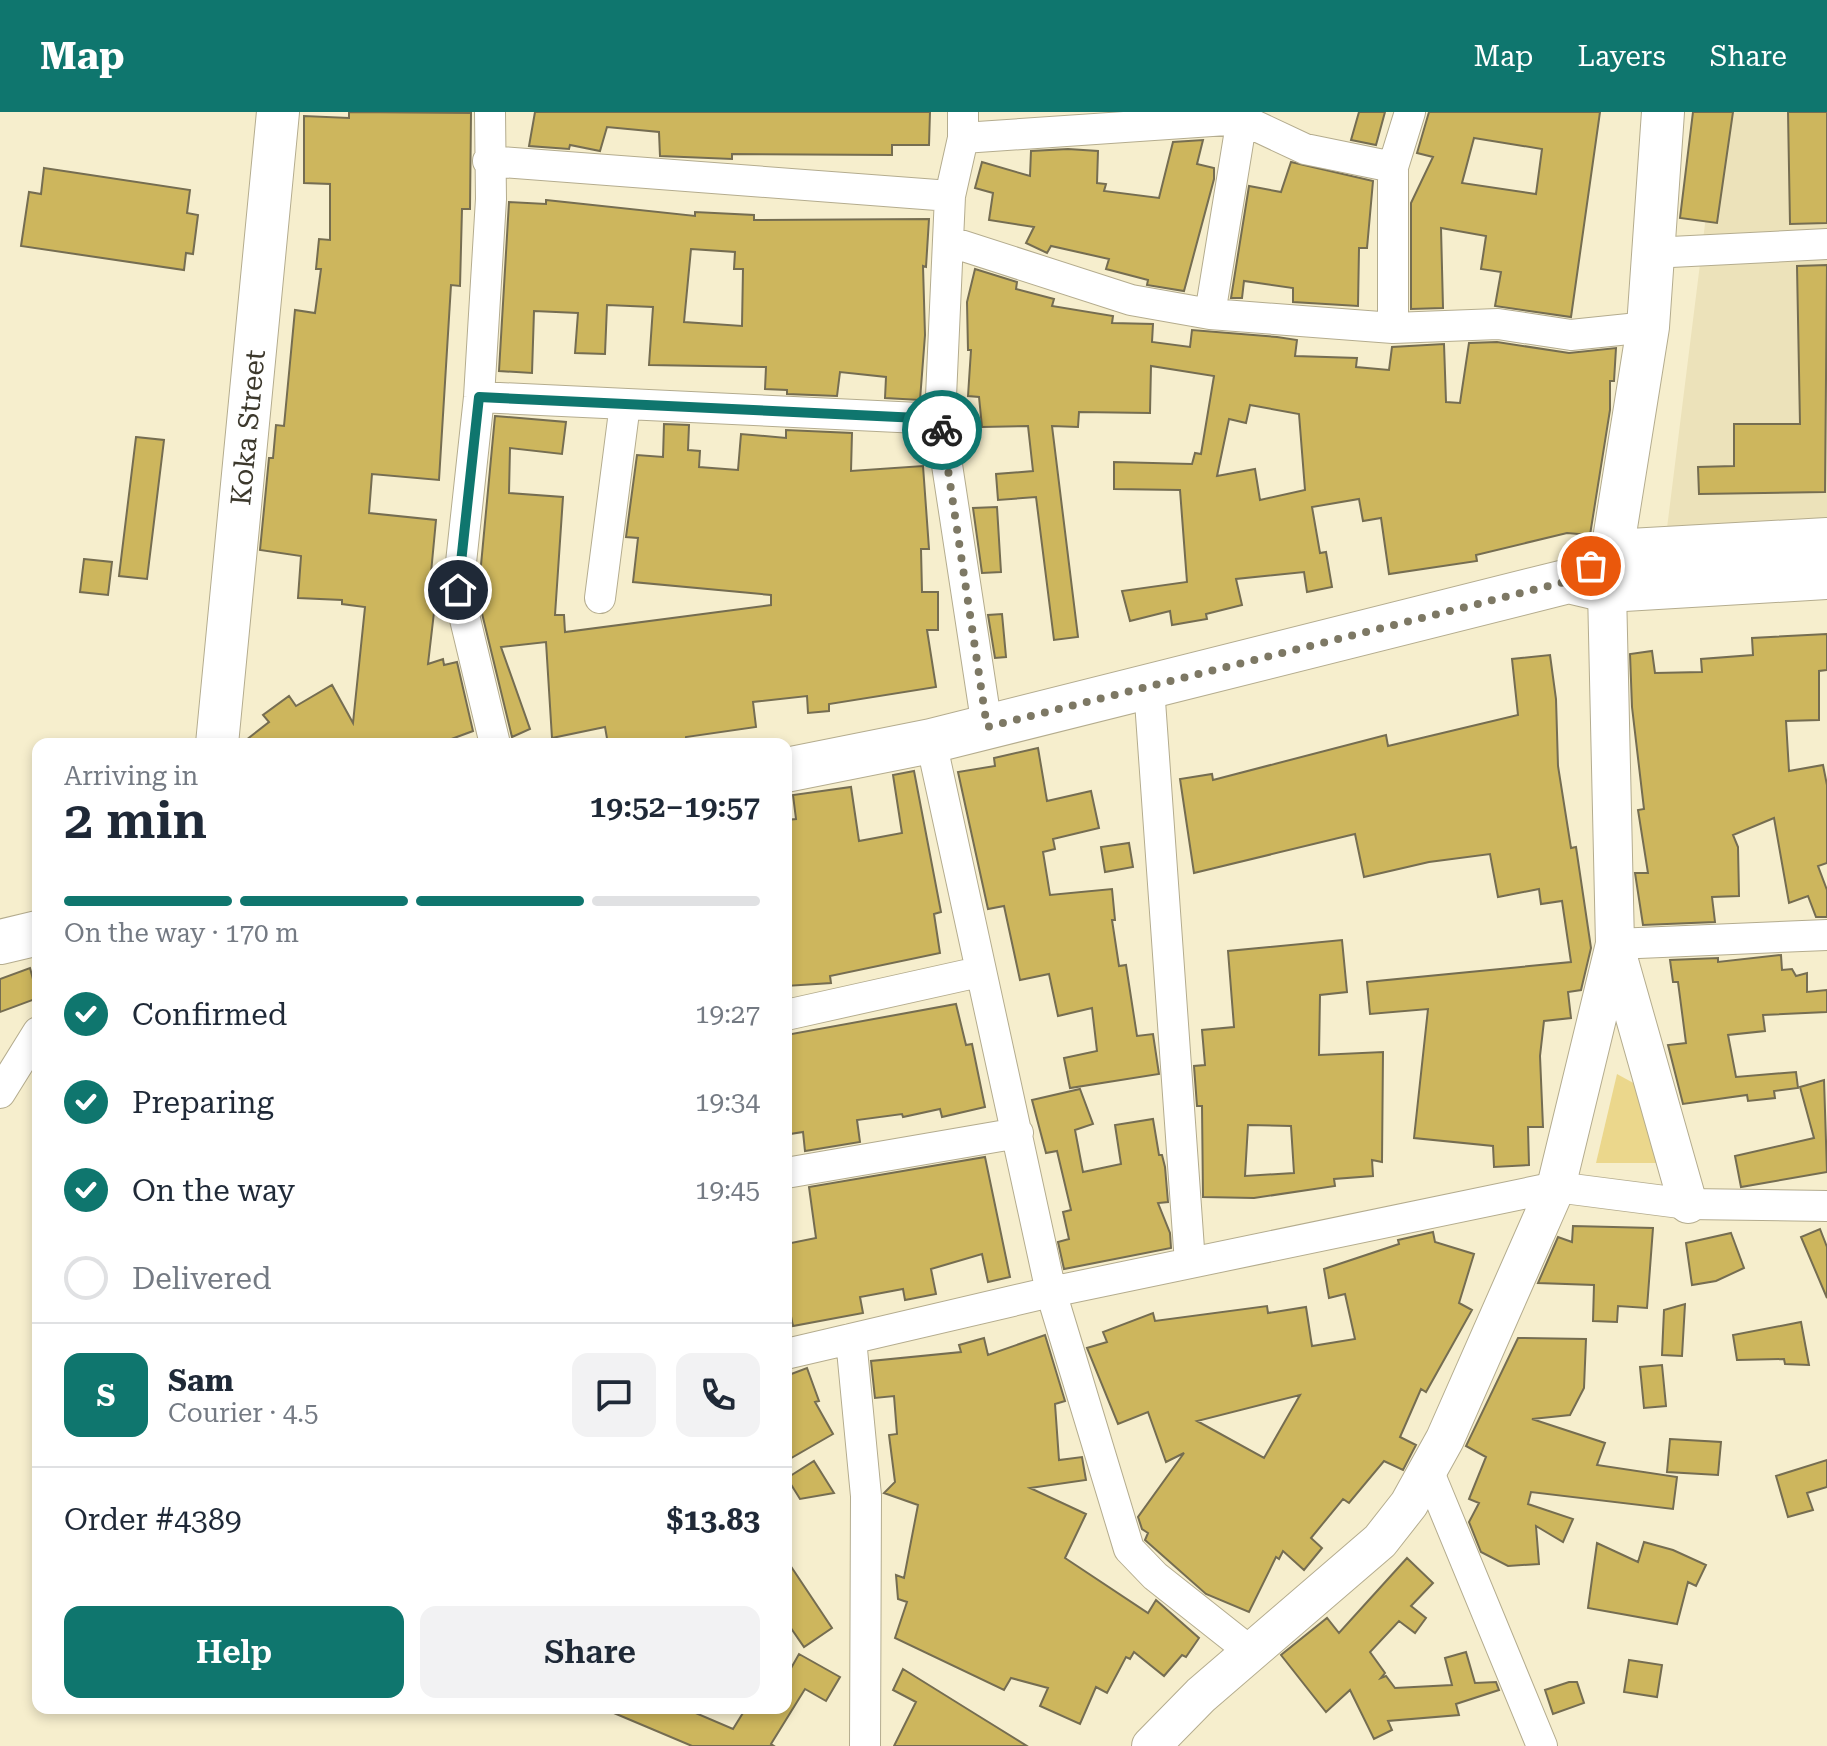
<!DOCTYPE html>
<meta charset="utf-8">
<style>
body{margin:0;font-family:"Roboto Serif",serif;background:#f2f2f3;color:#1f2937;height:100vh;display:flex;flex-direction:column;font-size:30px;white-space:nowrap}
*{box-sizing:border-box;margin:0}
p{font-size:26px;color:#747a83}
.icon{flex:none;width:44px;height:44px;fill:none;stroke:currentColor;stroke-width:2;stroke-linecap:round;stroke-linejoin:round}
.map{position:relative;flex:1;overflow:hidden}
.drawer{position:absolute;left:32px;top:626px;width:760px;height:976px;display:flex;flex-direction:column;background:#fff;border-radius:16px;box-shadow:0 4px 12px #0003}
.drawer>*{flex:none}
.pin{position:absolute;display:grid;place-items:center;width:68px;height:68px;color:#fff;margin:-34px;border:4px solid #fff;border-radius:50%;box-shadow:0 2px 8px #0007}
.courier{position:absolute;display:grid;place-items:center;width:80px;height:80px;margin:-40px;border:6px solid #0f766e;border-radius:50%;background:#fff;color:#222;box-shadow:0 2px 10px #0007}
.overview em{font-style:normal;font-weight:600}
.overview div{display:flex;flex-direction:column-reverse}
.overview{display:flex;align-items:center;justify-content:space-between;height:136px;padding:0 32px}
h1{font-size:52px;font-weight:600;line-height:60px}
.bar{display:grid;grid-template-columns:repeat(4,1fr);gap:12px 8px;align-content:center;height:96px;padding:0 32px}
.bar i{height:10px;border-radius:6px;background:#e0e1e3}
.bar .current{background:#0f766e}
.bar p{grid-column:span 4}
.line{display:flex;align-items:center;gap:20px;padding:0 32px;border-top:2px solid #e0e1e3}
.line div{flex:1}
.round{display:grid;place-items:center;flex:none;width:84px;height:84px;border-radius:16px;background:#f2f2f3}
ol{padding:0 32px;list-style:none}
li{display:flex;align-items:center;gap:24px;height:88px}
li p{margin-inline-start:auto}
li .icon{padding:8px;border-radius:50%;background:#0f766e;color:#fff;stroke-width:4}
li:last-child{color:#747a83}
li i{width:44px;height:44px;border:4px solid #e0e1e3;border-radius:50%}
.button{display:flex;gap:16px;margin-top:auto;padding:16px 32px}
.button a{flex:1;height:92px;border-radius:16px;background:#0f766e;color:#fff;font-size:32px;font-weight:600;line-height:92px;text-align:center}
.button a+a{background:#f2f2f3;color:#1f2937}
header{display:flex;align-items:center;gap:48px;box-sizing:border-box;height:112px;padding:0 40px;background:#0f766e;color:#fff}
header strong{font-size:38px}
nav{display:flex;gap:44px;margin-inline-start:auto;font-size:28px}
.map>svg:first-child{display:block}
</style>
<header>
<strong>Map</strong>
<nav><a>Map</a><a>Layers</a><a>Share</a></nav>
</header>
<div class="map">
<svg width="1827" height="1634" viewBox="0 0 1827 1634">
<rect width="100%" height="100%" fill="#f6eecd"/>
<path fill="#ece2ba" d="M 1719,0 L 1827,0 L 1827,409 L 1667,416 Z"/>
<path fill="#ebd78c" d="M 1617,962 L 1637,973 L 1657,1051 L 1596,1051 Z"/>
<path fill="#cdb65d" stroke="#756d51" stroke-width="2" fill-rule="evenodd" d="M 349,0 L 471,1 L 470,97 L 462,97 L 460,174 L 451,173 L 439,368 L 372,362 L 369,401 L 436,408 L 429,482 L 436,483 L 428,552 L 443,547 L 444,553 L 457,550 L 473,619 L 438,632 L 241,632 L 269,610 L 263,603 L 289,584 L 296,594 L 332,573 L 353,611 L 365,495 L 342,492 L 342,488 L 298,486 L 301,444 L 260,438 L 269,346 L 273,346 L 276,313 L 284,314 L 295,198 L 315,201 L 321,157 L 316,157 L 319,127 L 330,128 L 330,72 L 304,71 L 304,4 L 349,6 Z
M 535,0 L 930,0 L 929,33 L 892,33 L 892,43 L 732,42 L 732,47 L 660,44 L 659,20 L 607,15 L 600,39 L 570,33 L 569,37 L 529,34 Z
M 1359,0 L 1385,0 L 1376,33 L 1351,28 Z
M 1429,0 L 1600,0 L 1571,205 L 1495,194 L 1501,160 L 1481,157 L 1486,124 L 1441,116 L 1443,196 L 1411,197 L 1411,91 L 1433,45 L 1417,41 ZM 1474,26 L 1542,37 L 1536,82 L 1462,71 Z
M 1693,0 L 1733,0 L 1717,111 L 1680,106 Z
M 1788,0 L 1827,0 L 1827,111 L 1790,112 Z
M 1203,28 L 1197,52 L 1214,56 L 1214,67 L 1184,179 L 1147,173 L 1148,168 L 1106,157 L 1109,147 L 1051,134 L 1047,141 L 1026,131 L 1034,115 L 989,108 L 993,81 L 975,76 L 982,50 L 1030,64 L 1031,39 L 1068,37 L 1098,39 L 1097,71 L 1106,72 L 1104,79 L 1159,86 L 1173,30 Z
M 1291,50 L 1373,69 L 1367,136 L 1359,136 L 1358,194 L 1293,190 L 1293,176 L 1244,169 L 1242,186 L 1231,186 L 1249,74 L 1281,80 Z
M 44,56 L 190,78 L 187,101 L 198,103 L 193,142 L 186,141 L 184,158 L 21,134 L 29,80 L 41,82 Z
M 546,88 L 695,104 L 695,100 L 754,103 L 754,108 L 929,107 L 926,155 L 923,154 L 925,223 L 920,288 L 885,286 L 886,265 L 840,260 L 837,284 L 787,282 L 787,278 L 765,277 L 766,255 L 649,253 L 653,195 L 607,193 L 605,242 L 575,241 L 578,201 L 534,199 L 532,261 L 499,259 L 509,90 L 546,92 ZM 691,137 L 735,140 L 734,157 L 743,157 L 742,214 L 684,210 Z
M 1827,153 L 1825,380 L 1699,382 L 1698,355 L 1734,354 L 1734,312 L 1800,312 L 1797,154 Z
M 975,157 L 1017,170 L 1016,177 L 1054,187 L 1052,194 L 1113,204 L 1112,211 L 1153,212 L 1152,230 L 1190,235 L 1192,218 L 1277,225 L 1297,228 L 1295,244 L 1357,246 L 1356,255 L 1389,258 L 1392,235 L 1444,232 L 1446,290 L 1460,291 L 1469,231 L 1497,230 L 1569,241 L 1616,236 L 1614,269 L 1610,269 L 1610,298 L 1590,423 L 1567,421 L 1476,443 L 1477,449 L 1389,462 L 1381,406 L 1363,409 L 1359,387 L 1312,395 L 1320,441 L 1326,440 L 1332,475 L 1307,480 L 1304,460 L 1236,467 L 1242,493 L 1206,502 L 1207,507 L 1172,513 L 1170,499 L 1130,509 L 1122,479 L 1187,470 L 1180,378 L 1114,377 L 1114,350 L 1192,352 L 1195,341 L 1201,342 L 1214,264 L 1151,254 L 1150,301 L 1079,300 L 1078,315 L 1052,314 L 1078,525 L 1054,528 L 1036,385 L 998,388 L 996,362 L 1033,359 L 1028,314 L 982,315 L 979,285 L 968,284 L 971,238 L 968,238 L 967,190 ZM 1250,293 L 1299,302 L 1305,378 L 1260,388 L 1255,357 L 1217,364 L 1229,307 L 1246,311 Z
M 495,304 L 566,310 L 562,342 L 510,336 L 509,381 L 563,385 L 555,503 L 564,503 L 565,520 L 771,493 L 771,483 L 633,470 L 638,426 L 626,425 L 637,343 L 663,345 L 664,312 L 689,313 L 688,338 L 700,339 L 699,355 L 738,358 L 741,322 L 786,326 L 786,318 L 852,321 L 851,359 L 923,354 L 929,437 L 921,437 L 922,480 L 938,480 L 938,518 L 927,518 L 936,575 L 829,592 L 829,599 L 808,601 L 807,584 L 753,590 L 756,615 L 686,625 L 686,630 L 671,632 L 608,632 L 605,615 L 552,626 L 546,530 L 501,535 L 530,617 L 512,625 L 478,485 Z
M 136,325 L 164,328 L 147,467 L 119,464 Z
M 997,395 L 1001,460 L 982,461 L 973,396 Z
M 84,447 L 112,450 L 108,483 L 80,480 Z
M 1002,502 L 1006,545 L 995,546 L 988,503 Z
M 1827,522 L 1827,558 L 1819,559 L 1819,608 L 1786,609 L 1789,659 L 1823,653 L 1827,673 L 1827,751 L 1818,754 L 1827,778 L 1827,805 L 1816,805 L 1808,784 L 1789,791 L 1774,706 L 1733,723 L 1738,735 L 1739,784 L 1712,785 L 1715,810 L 1643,813 L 1635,761 L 1648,761 L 1638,698 L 1644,697 L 1632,595 L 1630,542 L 1652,539 L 1655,561 L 1702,560 L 1701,547 L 1753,543 L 1752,526 Z
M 1550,543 L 1556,587 L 1558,654 L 1571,736 L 1576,735 L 1591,836 L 1581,878 L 1568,880 L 1571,906 L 1544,909 L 1540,944 L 1543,1015 L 1528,1015 L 1529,1053 L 1494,1055 L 1493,1034 L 1414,1026 L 1428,897 L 1370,902 L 1367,870 L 1571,850 L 1562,789 L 1541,792 L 1539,777 L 1498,785 L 1490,742 L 1429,750 L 1364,765 L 1355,722 L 1194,761 L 1180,667 L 1212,662 L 1213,668 L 1386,623 L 1388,634 L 1518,603 L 1512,547 Z
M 1038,636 L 1047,689 L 1091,679 L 1099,716 L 1053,727 L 1055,737 L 1043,740 L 1050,783 L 1112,777 L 1115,808 L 1112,808 L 1119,854 L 1126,853 L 1137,924 L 1153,922 L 1159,962 L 1070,976 L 1064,946 L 1097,939 L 1092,896 L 1058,904 L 1049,862 L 1020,868 L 1004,794 L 988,797 L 958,660 L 995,654 L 994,646 Z
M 914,659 L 941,800 L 934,802 L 940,841 L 830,864 L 831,871 L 786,874 L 786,708 L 796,707 L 793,683 L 851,675 L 859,729 L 902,721 L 893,663 Z
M 1129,731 L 1133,755 L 1105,760 L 1101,735 Z
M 1342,828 L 1347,880 L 1320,883 L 1319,943 L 1383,940 L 1382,1050 L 1372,1048 L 1373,1064 L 1334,1067 L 1335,1074 L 1254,1086 L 1203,1085 L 1202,994 L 1197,994 L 1194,954 L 1205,953 L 1202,918 L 1234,915 L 1228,839 ZM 1248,1013 L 1291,1014 L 1294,1061 L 1245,1064 Z
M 1781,843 L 1782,858 L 1792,857 L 1796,864 L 1807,861 L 1807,880 L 1827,878 L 1827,900 L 1763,903 L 1765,919 L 1728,923 L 1736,965 L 1796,960 L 1798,976 L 1774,979 L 1775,986 L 1748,989 L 1747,983 L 1683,992 L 1668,933 L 1686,931 L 1678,870 L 1673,870 L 1670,848 L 1718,846 L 1718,850 Z
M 30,856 L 38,886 L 0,900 L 0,867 Z
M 956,892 L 966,933 L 972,932 L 985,995 L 942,1005 L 940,997 L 903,1005 L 902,1002 L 857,1008 L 860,1030 L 805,1039 L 803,1020 L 790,1022 L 786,999 L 786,923 Z
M 1824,968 L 1827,1060 L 1741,1075 L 1735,1044 L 1814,1026 L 1800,975 Z
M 1080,977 L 1093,1012 L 1075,1018 L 1083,1060 L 1121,1052 L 1115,1013 L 1153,1007 L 1159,1043 L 1162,1043 L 1165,1055 L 1168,1090 L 1158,1091 L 1170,1121 L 1171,1136 L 1064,1157 L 1058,1130 L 1069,1127 L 1063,1100 L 1071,1098 L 1057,1039 L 1046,1041 L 1032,988 Z
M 985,1045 L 1010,1165 L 988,1170 L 982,1142 L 931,1157 L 936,1182 L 905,1188 L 903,1177 L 860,1185 L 863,1201 L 793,1214 L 786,1180 L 786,1132 L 816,1126 L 809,1075 Z
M 1573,1114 L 1653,1116 L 1647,1196 L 1618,1194 L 1617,1210 L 1593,1209 L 1594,1173 L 1538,1171 L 1558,1125 L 1572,1130 Z
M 1820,1117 L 1827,1135 L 1827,1186 L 1801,1125 Z
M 1433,1120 L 1435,1130 L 1474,1142 L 1459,1191 L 1472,1198 L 1426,1280 L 1421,1277 L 1400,1325 L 1416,1333 L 1403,1358 L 1384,1349 L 1349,1391 L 1343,1387 L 1311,1426 L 1322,1436 L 1304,1458 L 1283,1439 L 1279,1447 L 1276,1445 L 1249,1500 L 1206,1482 L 1145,1428 L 1148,1421 L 1142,1417 L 1138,1405 L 1184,1341 L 1166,1350 L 1148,1300 L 1118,1312 L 1087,1236 L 1107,1230 L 1103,1220 L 1153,1201 L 1155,1209 L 1267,1194 L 1268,1201 L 1306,1195 L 1312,1234 L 1355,1227 L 1345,1182 L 1329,1186 L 1324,1157 L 1399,1132 L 1398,1128 ZM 1300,1283 L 1264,1346 L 1197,1309 Z
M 1731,1121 L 1744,1156 L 1716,1169 L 1692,1173 L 1686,1131 Z
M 1685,1192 L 1682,1244 L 1662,1243 L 1664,1198 Z
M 1801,1210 L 1809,1253 L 1785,1252 L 1784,1247 L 1737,1248 L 1733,1223 Z
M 1045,1223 L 1065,1289 L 1055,1292 L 1059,1348 L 1082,1345 L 1086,1368 L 1030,1376 L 1086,1402 L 1065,1446 L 1148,1501 L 1156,1488 L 1199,1526 L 1186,1545 L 1182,1543 L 1164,1564 L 1134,1540 L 1130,1547 L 1126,1545 L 1107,1581 L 1096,1575 L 1080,1612 L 1040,1594 L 1048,1576 L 1011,1566 L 1004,1578 L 895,1526 L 907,1490 L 898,1487 L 896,1463 L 904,1466 L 918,1393 L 884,1381 L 895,1370 L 889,1323 L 897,1322 L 894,1284 L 875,1286 L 871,1249 L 961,1240 L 959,1233 L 984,1226 L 988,1243 Z
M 1518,1226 L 1586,1227 L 1584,1276 L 1570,1303 L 1532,1307 L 1605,1331 L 1597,1353 L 1677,1365 L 1673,1397 L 1531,1380 L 1528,1392 L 1573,1407 L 1563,1430 L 1536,1414 L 1539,1452 L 1508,1454 L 1481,1440 L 1469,1410 L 1479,1391 L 1469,1387 L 1486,1345 L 1466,1334 Z
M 1662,1253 L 1666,1294 L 1644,1296 L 1640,1255 Z
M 807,1256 L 819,1289 L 815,1290 L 833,1322 L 786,1349 L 786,1264 Z
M 1670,1327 L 1721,1330 L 1718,1363 L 1667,1360 Z
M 1827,1348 L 1827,1375 L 1807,1381 L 1813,1398 L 1788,1405 L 1776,1364 Z
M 814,1349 L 834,1381 L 800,1387 L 787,1366 Z
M 1644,1430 L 1673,1438 L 1706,1453 L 1696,1474 L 1688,1470 L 1677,1512 L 1588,1496 L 1597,1431 L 1638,1450 Z
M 1407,1446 L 1433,1471 L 1411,1494 L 1426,1506 L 1415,1521 L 1399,1509 L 1370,1540 L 1385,1561 L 1381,1566 L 1386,1564 L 1395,1576 L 1452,1573 L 1445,1546 L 1466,1540 L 1475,1571 L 1496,1570 L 1499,1578 L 1456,1592 L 1459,1603 L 1388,1609 L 1392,1618 L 1374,1627 L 1350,1578 L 1326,1600 L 1281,1543 L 1327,1506 L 1339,1521 Z
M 786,1447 L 832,1516 L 804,1535 L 786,1509 Z
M 799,1542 L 840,1565 L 826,1589 L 805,1577 L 771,1632 L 774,1634 L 692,1634 L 602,1596 L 684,1596 L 733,1617 L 746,1596 L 786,1596 L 786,1565 Z
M 1629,1548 L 1662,1553 L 1657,1585 L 1624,1580 Z
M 903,1557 L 977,1603 L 1027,1634 L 894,1634 L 916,1590 L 893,1578 Z
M 1569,1570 L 1577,1570 L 1584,1591 L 1553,1602 L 1545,1578 Z"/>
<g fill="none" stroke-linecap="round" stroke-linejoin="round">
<defs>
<path id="minor" d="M 490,0 L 491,87 L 479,285 L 458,478 L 495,632
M 963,0 L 963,26 L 950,84 L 940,307 L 987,615
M 963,26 L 1241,7 L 1305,37 L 1393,55
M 488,49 L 950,84
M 948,129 L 1131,188 L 1210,202 L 1393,216 L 1498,212 L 1571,223 L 1648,215
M 1651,141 L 1827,132
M 1210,202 L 1243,0
M 1393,216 L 1393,55 L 1410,0
M 479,285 L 940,307
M 600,486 L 625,292
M 1149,575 L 1190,1151
M 931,629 L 1051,1180 L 1129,1437 L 1155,1464 L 1251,1540
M 1615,832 L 1827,823
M 786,903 L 979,860
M 0,981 L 38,920
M 786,1061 L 1018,1021
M 851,1227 L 866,1384 L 865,1634
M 786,1242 L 1051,1180 L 1556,1075 L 1688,1092 L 1827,1094
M 1428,1358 L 1542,1634"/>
<path id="tertiary" d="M 1615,835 L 1688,1092
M 1151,1634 L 1201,1583 L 1380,1429 L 1409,1392 L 1445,1327 L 1556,1075 L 1615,832 L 1607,478 L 1611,451"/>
<g id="secondary">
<path d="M 1612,440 L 1648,215 L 1663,0"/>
<path id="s1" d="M 217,632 L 278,0"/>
</g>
<path id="primary" d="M 1569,469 L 1607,478 L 1827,465
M 786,658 L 931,629 L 1569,469 L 1612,440 L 1827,428
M 0,830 L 38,821"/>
</defs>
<use href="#minor" stroke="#b4ac8e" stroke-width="32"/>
<use href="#tertiary" stroke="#b4ac8e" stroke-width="40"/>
<use href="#secondary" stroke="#b4ac8e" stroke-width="44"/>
<use href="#primary" stroke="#b4ac8e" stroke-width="46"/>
<use href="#minor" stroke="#fff" stroke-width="30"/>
<use href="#tertiary" stroke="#fff" stroke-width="38"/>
<use href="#secondary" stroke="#fff" stroke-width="42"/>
<use href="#primary" stroke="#fff" stroke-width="44"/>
</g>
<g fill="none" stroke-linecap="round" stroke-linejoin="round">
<path stroke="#7d7864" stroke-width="8" stroke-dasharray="0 14.4" d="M 942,318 L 987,615 L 1569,469 L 1591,454"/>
<path stroke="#0f766e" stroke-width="10" d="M 458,478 L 479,285 L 940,307 L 942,318"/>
</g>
<g text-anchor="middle" stroke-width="6" stroke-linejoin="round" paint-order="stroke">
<g font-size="28" fill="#3c382c" stroke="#f6eecd">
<text dy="10" stroke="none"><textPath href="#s1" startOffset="318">Koka Street</textPath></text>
</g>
</g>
</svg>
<div class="pin" style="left:1591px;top:454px;background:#ea580c"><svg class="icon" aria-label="bag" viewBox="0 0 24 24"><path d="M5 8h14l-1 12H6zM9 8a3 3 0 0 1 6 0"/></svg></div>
<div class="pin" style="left:458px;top:478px;background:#1f2937"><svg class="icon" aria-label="home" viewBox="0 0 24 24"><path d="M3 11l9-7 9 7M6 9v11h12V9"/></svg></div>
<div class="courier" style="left:942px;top:318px"><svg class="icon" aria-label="bike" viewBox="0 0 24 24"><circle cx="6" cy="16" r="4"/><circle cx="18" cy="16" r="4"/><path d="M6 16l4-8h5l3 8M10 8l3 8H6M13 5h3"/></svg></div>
<section class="drawer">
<div class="overview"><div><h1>2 min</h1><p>Arriving in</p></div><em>19:52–19:57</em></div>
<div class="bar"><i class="current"></i><i class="current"></i><i class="current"></i><i></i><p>On the way · 170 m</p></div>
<ol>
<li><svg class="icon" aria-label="check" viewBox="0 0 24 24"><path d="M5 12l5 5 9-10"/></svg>Confirmed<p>19:27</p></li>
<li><svg class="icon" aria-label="check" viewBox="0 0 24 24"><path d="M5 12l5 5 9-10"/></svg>Preparing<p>19:34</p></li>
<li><svg class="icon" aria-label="check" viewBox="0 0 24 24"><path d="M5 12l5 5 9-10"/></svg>On the way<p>19:45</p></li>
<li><i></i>Delivered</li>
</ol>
<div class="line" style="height:144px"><b class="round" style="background:#0f766e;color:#fff">S</b><div><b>Sam</b><p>Courier · 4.5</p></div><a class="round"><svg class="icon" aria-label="chat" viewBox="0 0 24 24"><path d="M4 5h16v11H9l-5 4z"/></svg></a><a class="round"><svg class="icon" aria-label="phone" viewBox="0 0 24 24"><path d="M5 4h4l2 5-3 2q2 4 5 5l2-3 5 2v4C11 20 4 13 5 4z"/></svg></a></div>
<div class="line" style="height:104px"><div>Order #4389</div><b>$13.83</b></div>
<div class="button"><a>Help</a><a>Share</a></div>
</section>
</div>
